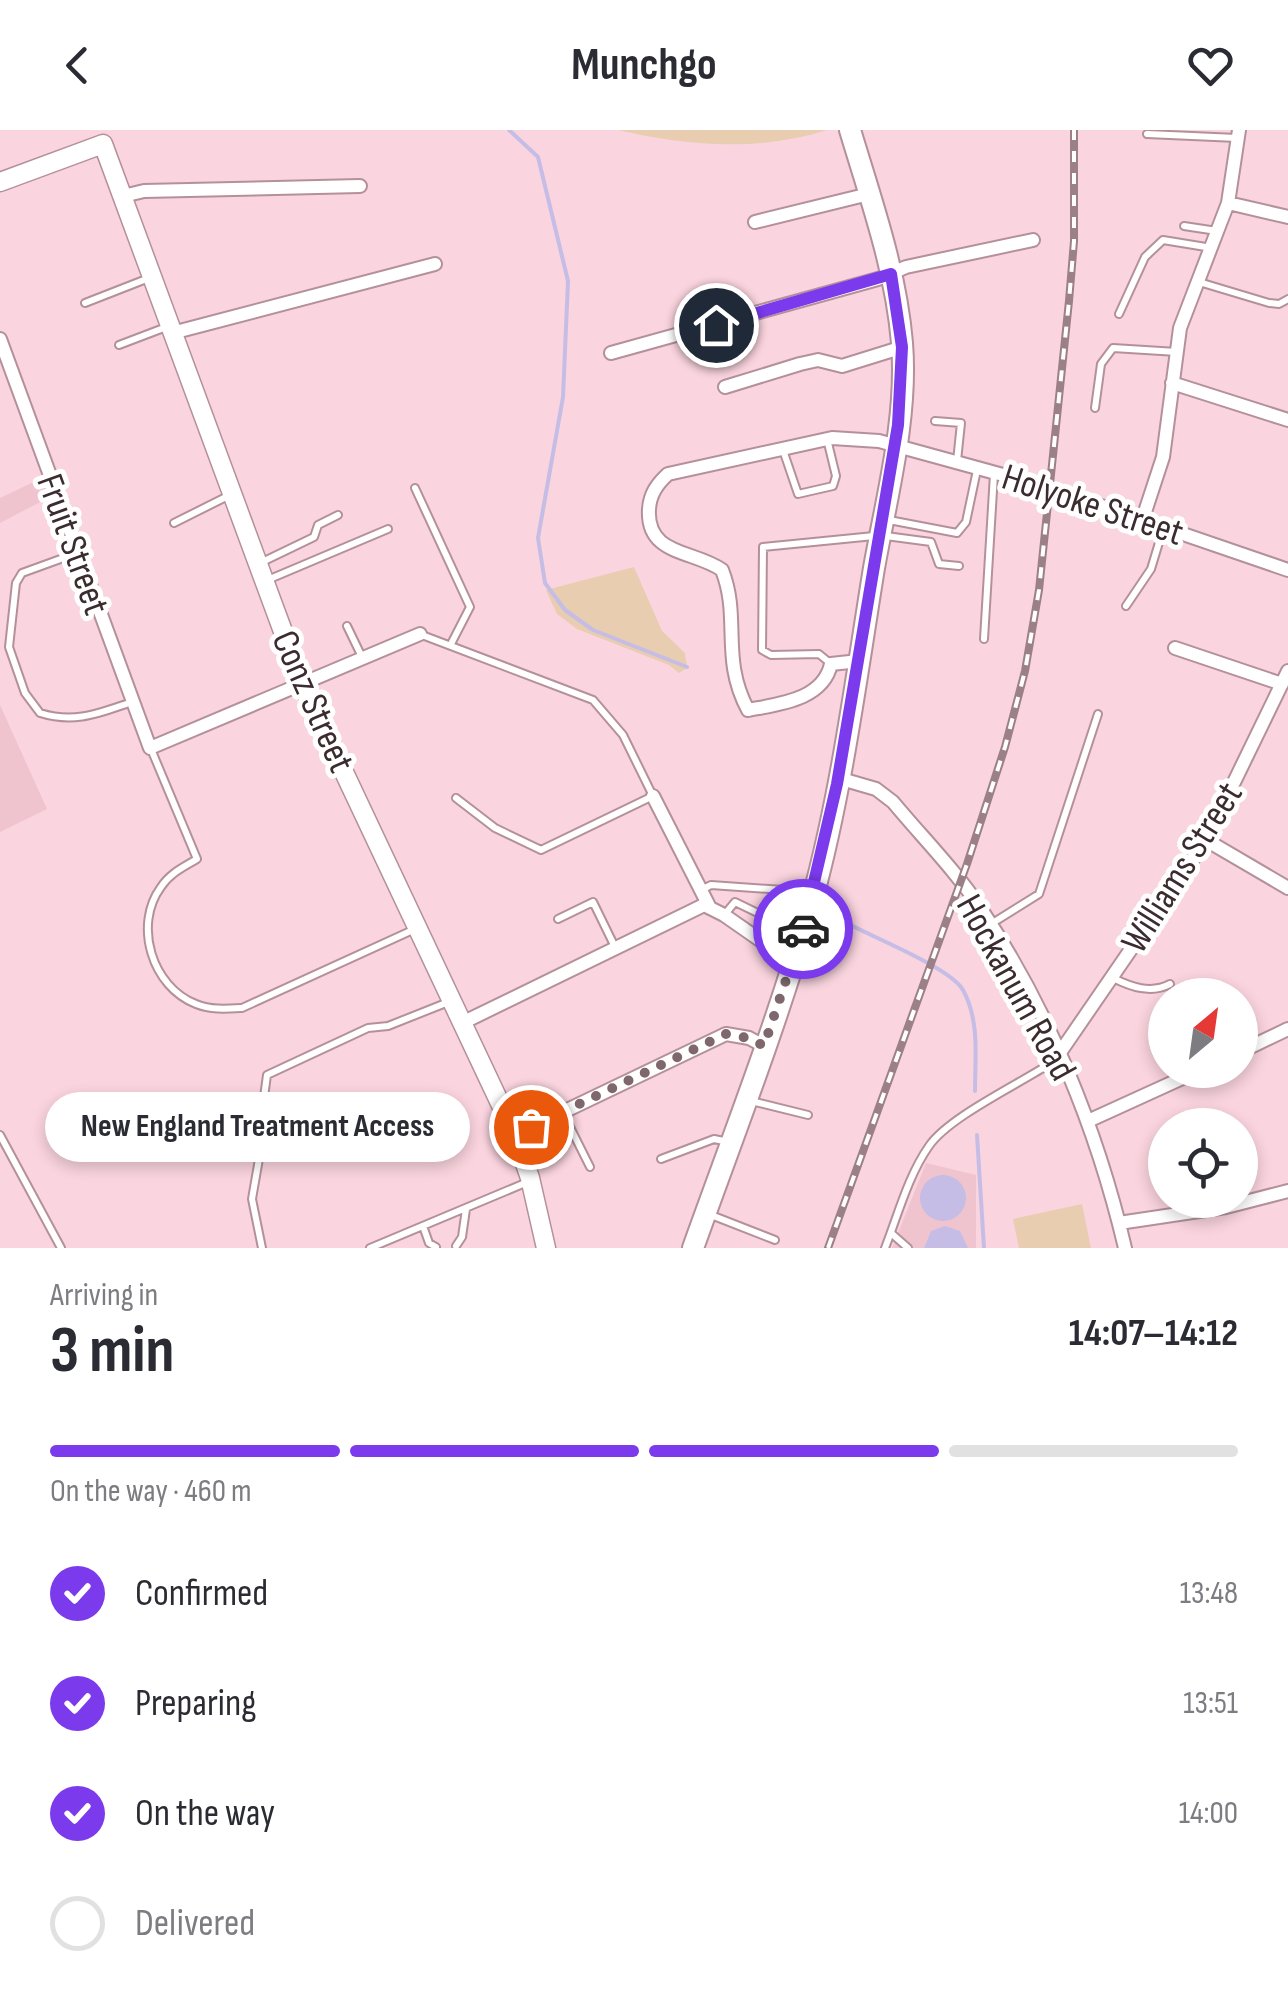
<!DOCTYPE html>
<meta charset="utf-8">
<style>
body{margin:0;font-family:"Sofia Sans Condensed",sans-serif;background:#f7f7f7;color:#2b2b33;height:100vh;display:flex;flex-direction:column;font-size:38px;white-space:nowrap}
*{box-sizing:border-box;margin:0}
p{font-size:32px;color:#7c7c81}
.icon{flex:none;width:55px;height:55px;fill:none;stroke:currentColor;stroke-width:2;stroke-linecap:round;stroke-linejoin:round}
.map{position:relative;height:1118px;overflow:hidden}
.details{display:flex;flex-direction:column;background:#fff;flex:1}
.details>*{flex:none}
.needle{width:65px;rotate:29deg}
.buttons{position:absolute;left:1148px;top:848px;display:grid;gap:20px}
.buttons a{display:grid;place-items:center;width:110px;height:110px;border-radius:50%;background:#fff;box-shadow:0 5px 15px #0003;font-size:50px}
.pin{position:absolute;display:grid;place-items:center;width:85px;height:85px;color:#fff;margin:-42px;border:5px solid #fff;border-radius:50%;box-shadow:0 2px 10px #0007}
.courier{position:absolute;display:grid;place-items:center;width:100px;height:100px;margin:-50px;border:8px solid #7c3aed;border-radius:50%;background:#fff;color:#222;box-shadow:0 2px 12px #0007}
.bubble{position:absolute;height:70px;border-radius:35px;background:#fff;box-shadow:0 5px 15px #0003;font-size:32px;font-weight:700;line-height:70px;text-align:center}
.head em{font-style:normal;font-weight:700}
.head div{display:flex;flex-direction:column-reverse}
.head{display:flex;align-items:center;justify-content:space-between;height:170px;padding:0 50px}
h1{font-size:65px;font-weight:700;line-height:75px}
.bar{display:grid;grid-template-columns:repeat(4,1fr);gap:15px 10px;align-content:center;height:120px;padding:0 50px}
.bar i{height:12px;border-radius:8px;background:#e1e1e2}
.bar .active{background:#7c3aed}
.bar p{grid-column:span 4}
ol{padding:0 50px;list-style:none}
li{display:flex;align-items:center;gap:30px;height:110px}
li p{margin-inline-start:auto}
li .icon{padding:10px;border-radius:50%;background:#7c3aed;color:#fff;stroke-width:4}
li:last-child{color:#7c7c81}
li i{width:55px;height:55px;border:5px solid #e1e1e2;border-radius:50%}
header{display:flex;justify-content:space-between;align-items:center;height:130px;padding:0 50px;background:#fff;font-size:45px;font-weight:700}
.map>svg:first-child{display:block}
</style>
<header><svg class="icon" aria-label="back" viewBox="0 0 24 24"><path d="M15 5l-7 7 7 7"/></svg>Munchgo<svg class="icon" aria-label="heart" viewBox="0 0 24 24"><path d="M12 20l-8-8c-3-5 5-10 8-4 3-6 11-1 8 4z"/></svg></header>
<div class="map">
<svg width="1288" height="1118" viewBox="0 0 1288 1118">
<rect width="100%" height="100%" fill="#fad4de"/>
<path fill="#f0c4cf" d="M 44,347 L 50,367 L 0,393 L 0,368 Z
M 0,575 L 47,679 L 0,702 Z
M 926,1033 L 976,1045 L 976,1118 L 892,1118 Z"/>
<path fill="#e9cdb0" d="M 618,0 L 827,0 C 758,22 687,16 618,0 Z
M 634,437 L 662,501 L 685,523 L 687,538 L 679,543 L 669,535 L 577,499 L 557,484 L 546,460 Z
M 1082,1074 L 1091,1118 L 1019,1118 L 1013,1089 Z"/>
<path fill="#c5bde5" d="M920 1068a23 23 0 1 1 46 0a23 23 0 1 1-46 0Z
M 945,1096 L 960,1101 L 968,1118 L 924,1118 L 931,1101 Z"/>
<g fill="none" stroke-linecap="round" stroke-linejoin="round">
<path stroke="#c5bde5" stroke-width="4" d="M 509,0 L 538,27 L 568,151 L 563,267 L 538,408 L 545,453 L 565,480 L 593,500 L 687,537
M 841,790 C 867,805 950,837 963,860 C 980,891 975,928 975,961
M 977,1005 L 984,1118"/>
<defs>
<path id="service" d="M 1147,4 L 1237,8
M 1184,96 L 1217,101
M 1199,152 L 1269,173 L 1279,174 L 1288,169
M 85,173 L 149,148
M 1119,184 L 1145,127 L 1163,110 L 1212,118
M 119,215 L 169,196
M 1095,278 L 1101,234 L 1113,218 L 1177,222
M 935,291 L 961,293 L 957,331
M 783,320 L 798,364 L 833,356 L 836,346 L 827,309
M 415,358 L 470,477 L 451,514
M 889,390 L 957,403 L 966,392 L 977,340
M 174,393 L 230,365
M 886,406 L 931,412 L 939,434 L 959,436
M 77,423 L 22,443 L 16,453 L 9,517 L 25,563 L 40,583 C 75,594 99,583 132,572
M 258,434 L 314,407 L 318,395 L 338,385
M 265,451 L 388,399
M 1126,476 L 1151,439 L 1164,396
M 347,496 L 362,527
M 422,505 L 593,570 L 623,605 L 653,666 L 541,720 L 495,698 L 456,668
M 984,509 L 994,344
M 830,533 L 819,524 L 771,525 L 762,520 L 763,417 L 874,406
M 151,619 L 197,729 C 184,737 170,743 161,757 C 133,795 152,857 196,874 C 211,880 225,879 242,878 L 415,799
M 701,760 L 711,755 L 813,762
M 725,784 L 735,772 L 766,787 L 773,788 L 791,758
M 558,789 L 593,772 L 615,817
M 991,794 L 1039,764 L 1098,584
M 1113,848 C 1131,857 1151,864 1170,854
M 751,971 L 808,985
M 563,983 L 590,1037
M 0,1005 L 61,1118
M 661,1029 L 714,1009 L 729,1012
M 711,1085 L 775,1110
M 423,1096 L 429,1113 L 436,1117
M 891,1103 L 908,1118
M 456,1116 L 462,1107 L 466,1079
M 262,1118 L 252,1069 L 263,1006 L 262,982 L 267,945 L 368,898 L 388,896 L 451,871
M 370,1118 L 530,1051
M 885,1118 C 898,1085 908,1046 929,1016 C 948,988 1015,956 1046,936 L 1059,924"/>
<path id="minor" d="M 123,66 L 144,61 L 360,56
M 1228,73 L 1288,87
M 755,92 L 869,64
M 172,203 L 435,134
M 0,209 L 150,618 L 420,504
M 611,223 L 878,149 L 906,137 L 1033,110
M 1172,253 L 1288,290
M 725,257 L 800,234 L 818,230 L 842,236 L 903,217
M 1143,388 L 1163,327 L 1180,198 L 1228,73 L 1239,0
M 1175,518 L 1282,554
M 859,531 L 831,534 C 823,570 779,574 748,580 C 720,528 741,488 722,440 C 694,420 646,426 649,379 C 650,364 657,354 668,344 L 832,308 L 879,311 L 1043,356 L 1288,440
M 838,648 L 876,659 L 893,672 C 922,707 956,741 981,779 C 1049,881 1097,999 1125,1118
M 653,666 L 709,776
M 1206,710 L 1288,758
M 462,893 L 704,775 L 724,785 L 793,833
M 1240,922 L 1288,899
M 1059,924 L 1206,710 L 1288,541
M 1088,991 L 1200,940
M 515,1005 L 726,904 L 749,908 L 764,916
M 1119,1093 L 1226,1077 L 1288,1061"/>
<path id="secondary" d="M 0,52 L 103,14 L 302,553 L 515,1005 L 530,1048 L 546,1118"/>
<path id="primary" d="M 693,1118 C 732,1009 775,899 807,788 C 840,675 855,555 874,438 C 887,365 908,287 902,213 C 896,140 871,70 850,0"/>
</defs>
<use href="#service" stroke="#b4919a" stroke-width="10"/>
<use href="#minor" stroke="#b4919a" stroke-width="16"/>
<use href="#secondary" stroke="#b4919a" stroke-width="21"/>
<use href="#primary" stroke="#b4919a" stroke-width="24"/>
<use href="#service" stroke="#fff" stroke-width="6"/>
<use href="#minor" stroke="#fff" stroke-width="12"/>
<use href="#secondary" stroke="#fff" stroke-width="18"/>
<use href="#primary" stroke="#fff" stroke-width="20"/>
<defs>
<path id="rail" d="M 828,1118 L 967,734 L 1005,617 L 1025,541 L 1039,460 L 1069,171 L 1074,111 L 1074,0"/>
</defs>
<use href="#rail" stroke="#9b8087" stroke-width="8"/>
<use href="#rail" stroke="#fff" stroke-width="4" stroke-dasharray="11" stroke-linecap="butt"/>
</g>
<g fill="none" stroke-linecap="round" stroke-linejoin="round">
<path stroke="#7e676d" stroke-width="10" stroke-dasharray="0 18" d="M 531,997 L 726,904 L 748,908 L 764,916 L 803,799"/>
<path stroke="#7c3aed" stroke-width="12" d="M 716,195 L 891,144 L 902,217 L 898,295 L 837,654 L 803,799"/>
</g>
<g text-anchor="middle" stroke-width="10" stroke-linejoin="round" paint-order="stroke">
<g font-size="38" fill="#3b2c30" stroke="#fff">
<text transform="translate(1093 374) rotate(18)" y="13">Holyoke Street</text>
<text transform="translate(74 414) rotate(70)" y="13">Fruit Street</text>
<text transform="translate(314 571) rotate(66)" y="13">Conz Street</text>
<text transform="translate(1181 737) rotate(-58)" y="13">Williams Street</text>
<text transform="translate(1017 857) rotate(61)" y="13">Hockanum Road</text>
</g>
</g>
</svg>
<div class="buttons">
<a><svg class="needle" viewBox="-14 -14 28 28"><path d="M0-13l5 13h-10z" fill="#e53935"/><path d="M0 13l5-13h-10z" fill="#7c7c81"/></svg></a>
<a><svg class="icon" aria-label="locate" viewBox="0 0 24 24"><circle cx="12" cy="12" r="6"/><path d="M12 2v4M12 18v4M2 12h4M18 12h4"/></svg></a>
</div>
<div class="pin" style="left:531px;top:997px;background:#ea580c"><svg class="icon" aria-label="bag" viewBox="0 0 24 24"><path d="M5 8h14l-1 12H6zM9 8a3 3 0 0 1 6 0"/></svg></div>
<div class="pin" style="left:716px;top:195px;background:#1f2937"><svg class="icon" aria-label="home" viewBox="0 0 24 24"><path d="M3 11l9-7 9 7M6 9v11h12V9"/></svg></div>
<div class="courier" style="left:803px;top:799px"><svg class="icon" aria-label="car" viewBox="0 0 24 24"><path d="M5 17H2v-5l4-1 3-4h7l3 4 3 1v5h-3M9 17h6M6 11h13"/><circle cx="7" cy="17" r="2"/><circle cx="17" cy="17" r="2"/></svg></div>
<div class="bubble" style="left:45px;top:962px;width:425px">New England Treatment Access</div>
</div>
<section class="details">
<div class="head"><div><h1>3 min</h1><p>Arriving in</p></div><em>14:07–14:12</em></div>
<div class="bar"><i class="active"></i><i class="active"></i><i class="active"></i><i></i><p>On the way · 460 m</p></div>
<ol>
<li><svg class="icon" aria-label="check" viewBox="0 0 24 24"><path d="M5 12l5 5 9-10"/></svg>Confirmed<p>13:48</p></li>
<li><svg class="icon" aria-label="check" viewBox="0 0 24 24"><path d="M5 12l5 5 9-10"/></svg>Preparing<p>13:51</p></li>
<li><svg class="icon" aria-label="check" viewBox="0 0 24 24"><path d="M5 12l5 5 9-10"/></svg>On the way<p>14:00</p></li>
<li><i></i>Delivered</li>
</ol>
</section>
